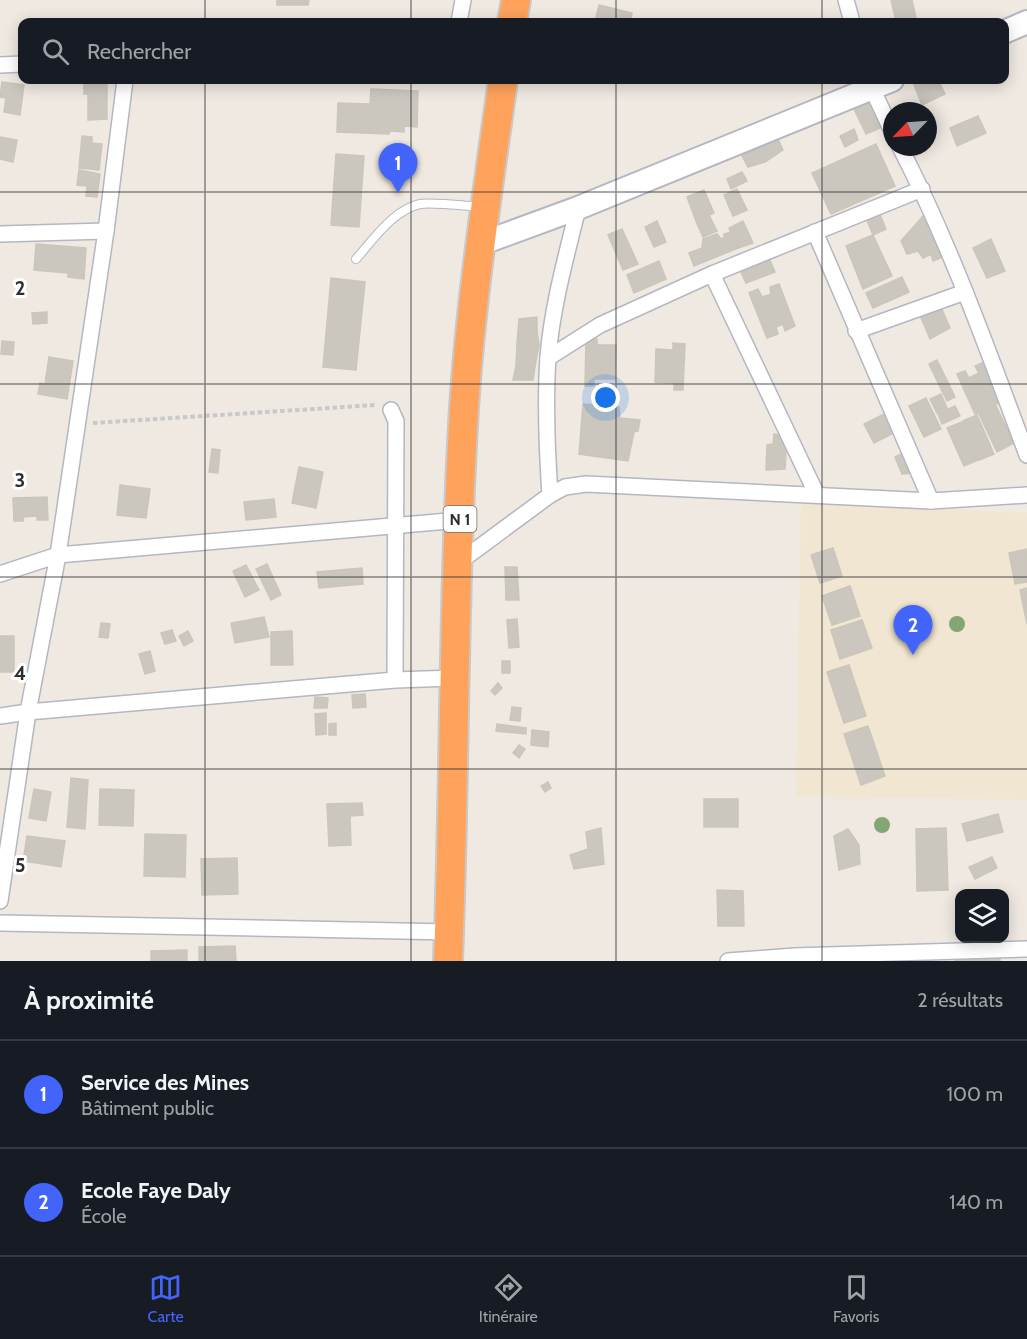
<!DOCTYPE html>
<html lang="fr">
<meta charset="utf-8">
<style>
:root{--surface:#171b24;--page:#20242c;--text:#f1f3f6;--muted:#9ea1a6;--line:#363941;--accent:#4264fb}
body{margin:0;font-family:Cabin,sans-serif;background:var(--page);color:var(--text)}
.controls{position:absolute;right:18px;bottom:18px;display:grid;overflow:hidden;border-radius:12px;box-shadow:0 3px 15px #0003}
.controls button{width:54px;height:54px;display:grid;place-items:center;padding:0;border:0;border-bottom:2px solid var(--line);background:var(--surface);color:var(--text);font:30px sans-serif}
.compass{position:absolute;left:883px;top:102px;width:54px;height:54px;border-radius:50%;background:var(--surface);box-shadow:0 3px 15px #0003;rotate:245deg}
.you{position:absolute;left:606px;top:398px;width:21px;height:21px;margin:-15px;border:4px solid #fff;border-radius:50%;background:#1a73e8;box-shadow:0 0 0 9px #1a73e833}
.badge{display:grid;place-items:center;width:39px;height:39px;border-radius:50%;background:var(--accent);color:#fff;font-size:20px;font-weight:700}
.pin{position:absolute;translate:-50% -50px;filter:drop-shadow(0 2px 3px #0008)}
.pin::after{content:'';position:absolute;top:32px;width:21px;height:18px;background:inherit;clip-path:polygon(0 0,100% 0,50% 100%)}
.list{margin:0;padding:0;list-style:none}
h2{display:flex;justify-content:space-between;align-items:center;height:78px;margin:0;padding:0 24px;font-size:26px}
h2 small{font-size:20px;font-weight:400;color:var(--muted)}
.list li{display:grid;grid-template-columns:39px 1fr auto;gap:18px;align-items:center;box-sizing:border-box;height:108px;padding:0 24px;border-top:2px solid var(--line)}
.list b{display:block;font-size:22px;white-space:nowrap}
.list p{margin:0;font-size:20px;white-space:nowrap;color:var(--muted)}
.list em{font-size:20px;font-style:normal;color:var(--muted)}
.icon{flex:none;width:33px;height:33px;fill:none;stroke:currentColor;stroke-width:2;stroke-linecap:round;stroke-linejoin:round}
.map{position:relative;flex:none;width:1027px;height:961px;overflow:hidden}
.search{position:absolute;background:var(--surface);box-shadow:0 3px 15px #0003;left:18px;right:18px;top:18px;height:66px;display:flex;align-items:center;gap:15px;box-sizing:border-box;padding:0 21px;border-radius:12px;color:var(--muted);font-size:22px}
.sheet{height:294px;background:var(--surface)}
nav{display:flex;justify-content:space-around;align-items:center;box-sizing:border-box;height:84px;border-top:2px solid var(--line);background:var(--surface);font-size:16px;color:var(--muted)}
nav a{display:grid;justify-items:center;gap:3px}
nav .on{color:var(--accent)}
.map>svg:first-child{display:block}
.education{fill:#f0e6d1}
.building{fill:#cbc7bf;stroke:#cbc5ba;stroke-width:1.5}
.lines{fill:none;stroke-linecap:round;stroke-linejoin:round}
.lane-casing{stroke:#b4b7c1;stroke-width:10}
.street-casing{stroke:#b4b7c1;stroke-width:18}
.secondary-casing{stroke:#b4b7c1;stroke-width:26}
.highway-casing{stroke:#c9c9c9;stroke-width:32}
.path{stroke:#c9c9c9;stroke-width:4;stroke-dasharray:4.5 3;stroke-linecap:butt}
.lane{stroke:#fff;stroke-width:8}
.street{stroke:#fff;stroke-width:15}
.secondary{stroke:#fff;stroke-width:22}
.highway{stroke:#ffa35c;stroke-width:28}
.tree{fill:#84a574}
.grid{fill:none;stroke:#2e2e2e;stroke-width:1.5;stroke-opacity:0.55}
.labels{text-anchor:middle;stroke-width:6;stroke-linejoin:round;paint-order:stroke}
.shield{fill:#fff;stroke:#6d6d6d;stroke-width:1.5}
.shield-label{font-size:16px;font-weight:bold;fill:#2e2e2e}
.grid-label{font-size:20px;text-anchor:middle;font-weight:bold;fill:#2e2e2e;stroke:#fff;stroke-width:6;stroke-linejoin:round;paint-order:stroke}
</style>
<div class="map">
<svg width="1027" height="961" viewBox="0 0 1027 961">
<rect width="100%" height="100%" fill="#efe9e1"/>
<path class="education" d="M801 502 1027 513V800L796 796Z"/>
<g class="building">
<path d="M277 0H309L308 5H277Z"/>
<path d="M891 0H912L916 18 896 21Z"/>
<path d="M599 5 632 13 630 22H595Z"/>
<path d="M925 80H938L945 94 922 105 914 85Z"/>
<path d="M84 81H107V119L88 120V94H84Z"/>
<path d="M2 82 24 85 20 115 4 112 6 98 0 97Z"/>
<path d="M371 89 418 91 417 127 404 126V132L390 131 389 134 337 132 338 103 370 104Z"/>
<path d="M870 101 882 127 866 134 854 109Z"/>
<path d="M978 116 986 133 957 146 950 128Z"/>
<path d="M854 129 858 140 845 147 840 136Z"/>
<path d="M82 136 92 137V143L102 144 99 170 79 168Z"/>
<path d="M0 137 17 140 13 162 0 159Z"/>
<path d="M777 137 783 150 765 162 748 167 741 154 759 148Z"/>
<path d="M876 144 895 186 831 214 812 173Z"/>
<path d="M336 154 364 156 359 227 331 225Z"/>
<path d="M79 170 100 174 97 197 86 196 87 186 77 185Z"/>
<path d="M742 172 747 181 731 189 727 179Z"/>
<path d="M737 189 747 210 733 216 724 195Z"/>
<path d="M704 190 714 213 696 221 687 197Z"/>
<path d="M879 212 886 229 873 235 866 218Z"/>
<path d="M925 214 943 257 933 261 931 254 923 258 918 251 907 254 901 241Z"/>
<path d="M709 215 717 231 703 237 696 221Z"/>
<path d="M657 221 666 242 654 247 645 227Z"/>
<path d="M743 221 753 243 738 248 729 228Z"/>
<path d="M622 229 638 264 623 270 608 235Z"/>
<path d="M731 232 738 248 694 266 689 253 702 248 703 239 717 234 721 239 724 237V234Z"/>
<path d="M873 235 892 276 863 289 846 246Z"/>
<path d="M991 239 1005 271 987 278 973 248Z"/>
<path d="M36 244 86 248 84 279 68 277V273L34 270Z"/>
<path d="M769 258 775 272 746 283 740 270Z"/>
<path d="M659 261 666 279 634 293 627 275Z"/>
<path d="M902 277 909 292 873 308 866 293Z"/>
<path d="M331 278 365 282 356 370 323 367Z"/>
<path d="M779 284 795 326 785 331 783 324 776 327 778 334 767 338 749 293 758 289 762 297 771 294 770 287Z"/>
<path d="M940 305 950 328 930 339 919 313Z"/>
<path d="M47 312V323L33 324 32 313Z"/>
<path d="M537 317V331H518L519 319Z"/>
<path d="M518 331H537L539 345 517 344Z"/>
<path d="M586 339H597V345H616L615 379H594V386H585Z"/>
<path d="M2 341 14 342 13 355 1 354Z"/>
<path d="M673 343 685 344 683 390H674V383L655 382 656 349 673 350Z"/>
<path d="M517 344 539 345 535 366H516Z"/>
<path d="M49 357 73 361 67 399 38 394 40 383 45 384Z"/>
<path d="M937 360 955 397 947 401 929 364Z"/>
<path d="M984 362 1003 401 992 406H996L1014 443 997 452 979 414 983 411 975 414 957 374 965 371 969 378 979 373 975 366Z"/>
<path d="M516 366H535L533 380H513Z"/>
<path d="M941 394 947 408 937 413 930 399Z"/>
<path d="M926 398 941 429 924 437 909 406Z"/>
<path d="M583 404 619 407 620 418 640 420 638 431 634 432 628 461 579 454Z"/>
<path d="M955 406 960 416 942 424 938 414Z"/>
<path d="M888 412 898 431 874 443 864 424Z"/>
<path d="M977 415 994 454 979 460 963 421Z"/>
<path d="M962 422 978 460 964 466 947 428Z"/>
<path d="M774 434 787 436 785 469 766 470 767 445 773 444Z"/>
<path d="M212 449 220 450 218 473 209 472Z"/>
<path d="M905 452 915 473 902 474 895 457Z"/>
<path d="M299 467 323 472 316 508 292 503Z"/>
<path d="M120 485 150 489 146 518 117 515Z"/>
<path d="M47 497 48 520H37V516L23 517V521H14L13 498Z"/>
<path d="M274 499 276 517 246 520 244 502Z"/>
<path d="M833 548 842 576 820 583 811 555Z"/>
<path d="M1027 549V582L1015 584 1009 553Z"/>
<path d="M267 564 281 595 271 600 256 569Z"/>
<path d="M246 565 259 590 245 597 233 571Z"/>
<path d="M505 567H517L519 600H506Z"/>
<path d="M362 568 363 584 319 588 317 572Z"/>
<path d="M850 586 860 616 832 625 822 596Z"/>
<path d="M1027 588V624L1020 590Z"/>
<path d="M264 617 269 637 235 643 231 623Z"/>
<path d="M517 619 519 647 509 648 507 620Z"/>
<path d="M862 620 872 648 840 659 831 630Z"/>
<path d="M101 623 110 624 108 638 99 637Z"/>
<path d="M172 630 176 641 165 644 161 633Z"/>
<path d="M188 631 193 641 184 646 179 636Z"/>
<path d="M292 631 293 665H271V632Z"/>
<rect x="0" y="636" width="14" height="36"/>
<path d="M150 651 155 671 145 674 139 654Z"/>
<rect x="502" y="661" width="8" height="12"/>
<path d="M849 665 866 716 844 723 827 672Z"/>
<path d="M498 683 502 688 495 695 491 691Z"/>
<path d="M365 694 366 707 353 708 352 695Z"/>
<path d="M315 697 328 698 327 708H314Z"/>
<path d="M512 707 521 708 520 721 510 720Z"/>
<path d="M326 713V734L316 735 315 714Z"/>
<path d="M336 723V735H329V724Z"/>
<path d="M497 724 526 728V734L496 731Z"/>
<path d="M868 726 885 776 861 785 844 734Z"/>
<path d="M532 730 549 732 548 747 531 745Z"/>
<path d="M519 745 525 749 519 758 513 753Z"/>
<path d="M71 778 88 780 85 829 67 827Z"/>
<path d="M548 782 551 788 545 792 541 786Z"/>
<path d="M34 789 51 792 46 821 29 818Z"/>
<path d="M100 789 134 790 133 826 99 825Z"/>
<rect x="704" y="799" width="34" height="28"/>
<path d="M362 803 363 815 350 816 351 845 329 846 327 804Z"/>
<path d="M998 814 1003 832 967 841 962 824Z"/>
<path d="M601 828 604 864 574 869 570 855 588 849 586 832Z"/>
<path d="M946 828 948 890 917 891 916 829Z"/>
<path d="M848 829 859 845 860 864 839 870 834 836Z"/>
<path d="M145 834 186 835 185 877 144 876Z"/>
<path d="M27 836 65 841 61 867 23 861Z"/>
<path d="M992 857 997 868 975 879 969 867Z"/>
<path d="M237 858 238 894 202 895 201 859Z"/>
<path d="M717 890 743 891 744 926H718Z"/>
<path d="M235 946 236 961H199V947Z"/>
<path d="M187 950V961H151V951Z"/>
<path d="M955 952 1000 953V961H955Z"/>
</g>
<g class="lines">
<defs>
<path id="lane" d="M356 259C373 240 393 210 420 204 432 202 466 206 481 207"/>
<g id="street">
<path d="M846 0 852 22"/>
<path d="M459 22 463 0"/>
<path d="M0 65 22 64"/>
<path d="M869 82 892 131"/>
<path d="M900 147C951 246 988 351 1027 455"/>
<path d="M815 232 931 501"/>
<path d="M0 234 106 231"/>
<path d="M712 274 817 495"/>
<path d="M856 331 965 292"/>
<path d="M548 358 600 325 712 274 922 189"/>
<path d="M391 410 396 421 395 680"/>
<path d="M550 495C547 451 545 402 548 357 552 307 566 257 578 208"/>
<path d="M458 563 550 495 565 487 586 484 931 501 1027 495"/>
<path d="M0 574 58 555 460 520"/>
<path d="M0 716 28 712 395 680 454 678"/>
<path d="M0 901 28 712 58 555 106 231 125 80"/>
<path d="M0 923 450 932"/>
<path d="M728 961 794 956 1027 949"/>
</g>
<g id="secondary">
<path d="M1004 32 1027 22"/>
<path d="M480 244 578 208 892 80"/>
</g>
<g id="highway">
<path d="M512 22 516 0"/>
<path d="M448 961C455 777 453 592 464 408 471 298 488 189 503 80"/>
</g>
</defs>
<use href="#lane" class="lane-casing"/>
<use href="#street" class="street-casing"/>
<use href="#secondary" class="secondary-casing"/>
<use href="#highway" class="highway-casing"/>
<path class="path" d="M93 423 376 405"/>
<use href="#lane" class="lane"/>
<use href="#street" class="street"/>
<use href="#secondary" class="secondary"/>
<use href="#highway" class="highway"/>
</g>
<g class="tree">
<circle cx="957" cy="624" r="8"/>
<circle cx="882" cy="825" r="8"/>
</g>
<path class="grid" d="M205 0V22M411 0V22M616 0V22M822 0V22M205 80V961M411 80V961M616 80V961M822 80V961M0 192H1027M0 384H1027M0 577H1027M0 769H1027"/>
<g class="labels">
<rect class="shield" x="443.5" y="506" width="33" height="26" rx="4.5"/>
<g class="shield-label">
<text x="460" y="525">N 1</text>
</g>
</g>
<g class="grid-label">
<text x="20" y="295">2</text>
<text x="20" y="487">3</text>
<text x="20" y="680">4</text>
<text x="20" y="872">5</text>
</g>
</svg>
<div class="controls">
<button><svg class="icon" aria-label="layers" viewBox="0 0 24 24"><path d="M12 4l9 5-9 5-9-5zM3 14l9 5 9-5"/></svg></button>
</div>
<svg class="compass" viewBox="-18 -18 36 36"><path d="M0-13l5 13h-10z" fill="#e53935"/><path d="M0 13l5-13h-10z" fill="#9ea1a6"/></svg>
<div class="you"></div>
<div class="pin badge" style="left:398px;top:193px">1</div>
<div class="pin badge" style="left:913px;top:655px">2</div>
<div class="search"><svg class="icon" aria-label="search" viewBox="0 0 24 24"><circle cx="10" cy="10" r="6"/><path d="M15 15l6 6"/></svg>Rechercher</div>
</div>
<section class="sheet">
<h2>À proximité<small>2 résultats</small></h2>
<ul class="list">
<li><span class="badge">1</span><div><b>Service des Mines</b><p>Bâtiment public</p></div><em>100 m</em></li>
<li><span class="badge">2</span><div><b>Ecole Faye Daly</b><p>École</p></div><em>140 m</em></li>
</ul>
</section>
<nav>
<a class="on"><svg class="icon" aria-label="map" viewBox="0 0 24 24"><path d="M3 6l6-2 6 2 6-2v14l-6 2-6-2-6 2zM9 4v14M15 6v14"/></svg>Carte</a>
<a><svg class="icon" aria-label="directions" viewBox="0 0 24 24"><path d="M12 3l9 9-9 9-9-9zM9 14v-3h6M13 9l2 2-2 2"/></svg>Itinéraire</a>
<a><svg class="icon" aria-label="saved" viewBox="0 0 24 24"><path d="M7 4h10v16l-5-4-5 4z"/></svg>Favoris</a>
</nav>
